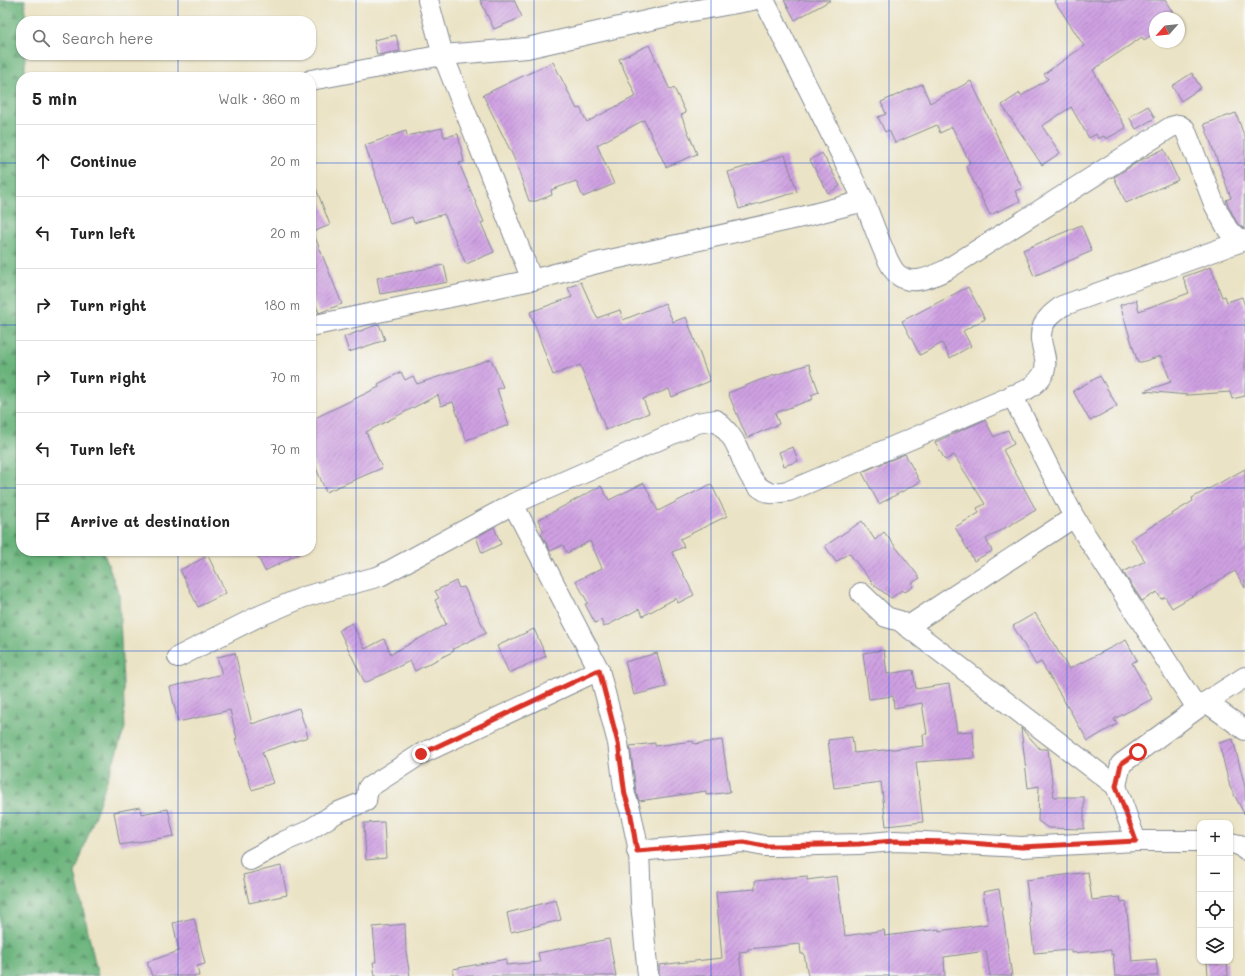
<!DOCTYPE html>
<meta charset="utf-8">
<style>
:root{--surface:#fff;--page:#f2f2f2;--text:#222;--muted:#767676;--line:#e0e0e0}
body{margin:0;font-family:Mali,sans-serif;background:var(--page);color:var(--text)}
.controls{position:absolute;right:12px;bottom:12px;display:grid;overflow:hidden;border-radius:8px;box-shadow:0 1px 3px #0004}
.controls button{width:36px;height:36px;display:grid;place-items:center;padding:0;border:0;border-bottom:1px solid var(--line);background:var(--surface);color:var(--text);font:20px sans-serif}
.compass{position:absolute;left:1149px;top:12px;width:36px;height:36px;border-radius:50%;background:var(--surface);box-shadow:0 1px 3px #0004;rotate:243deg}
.stop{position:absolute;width:12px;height:12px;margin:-9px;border:3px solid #d93025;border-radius:50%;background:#fff}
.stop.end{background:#d93025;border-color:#fff;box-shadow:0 1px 4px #0008}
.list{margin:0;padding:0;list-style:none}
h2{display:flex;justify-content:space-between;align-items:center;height:52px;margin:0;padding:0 16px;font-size:17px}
h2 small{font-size:13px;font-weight:400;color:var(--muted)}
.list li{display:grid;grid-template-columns:26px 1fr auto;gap:12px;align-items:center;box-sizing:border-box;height:72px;padding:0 16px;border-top:1px solid var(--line)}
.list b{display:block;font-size:15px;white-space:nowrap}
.list em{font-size:13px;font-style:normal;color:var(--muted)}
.icon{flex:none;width:22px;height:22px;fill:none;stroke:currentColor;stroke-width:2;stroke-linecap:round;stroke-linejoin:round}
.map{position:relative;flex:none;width:1245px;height:976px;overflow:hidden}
.search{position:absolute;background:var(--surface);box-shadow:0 1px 3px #0004;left:16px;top:16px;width:300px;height:44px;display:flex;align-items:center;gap:10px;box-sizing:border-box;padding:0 14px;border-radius:16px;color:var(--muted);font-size:15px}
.panel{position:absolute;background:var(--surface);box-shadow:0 1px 3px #0004;left:16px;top:72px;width:300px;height:484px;border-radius:16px}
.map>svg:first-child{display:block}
.forest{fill:url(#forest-firs);stroke:#42726c}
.building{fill:url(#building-hatch)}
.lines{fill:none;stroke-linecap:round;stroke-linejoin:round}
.minor-casing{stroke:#838992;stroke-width:22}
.minor{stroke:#fff;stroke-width:20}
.route{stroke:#d93025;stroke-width:5}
.grid{fill:none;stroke:#1d4ed8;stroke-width:1;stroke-opacity:0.55}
</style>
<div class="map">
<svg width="1245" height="976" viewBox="0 0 1245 976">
<defs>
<pattern id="forest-firs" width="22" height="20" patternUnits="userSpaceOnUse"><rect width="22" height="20" fill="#6ab47b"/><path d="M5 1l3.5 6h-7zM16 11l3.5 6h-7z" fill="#569368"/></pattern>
<pattern id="building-hatch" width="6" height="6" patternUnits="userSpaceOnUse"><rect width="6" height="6" fill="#cfa0e2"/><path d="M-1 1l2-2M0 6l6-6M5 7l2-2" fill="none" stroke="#a783ba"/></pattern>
</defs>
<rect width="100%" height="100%" fill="#f6f6f2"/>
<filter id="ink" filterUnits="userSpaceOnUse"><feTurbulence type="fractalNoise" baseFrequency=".025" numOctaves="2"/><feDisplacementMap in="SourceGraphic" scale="8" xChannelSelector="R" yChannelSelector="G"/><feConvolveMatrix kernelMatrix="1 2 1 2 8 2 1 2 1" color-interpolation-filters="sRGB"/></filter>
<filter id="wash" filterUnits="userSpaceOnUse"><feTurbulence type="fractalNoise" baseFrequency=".012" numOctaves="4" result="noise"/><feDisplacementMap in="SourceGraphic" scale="16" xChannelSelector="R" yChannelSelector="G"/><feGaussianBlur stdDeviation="0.9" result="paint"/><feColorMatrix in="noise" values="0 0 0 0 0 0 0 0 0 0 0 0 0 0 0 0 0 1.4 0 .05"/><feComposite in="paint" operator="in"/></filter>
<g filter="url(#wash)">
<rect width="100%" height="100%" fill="#ebe3c5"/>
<path class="forest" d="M0 0H25V21H21V55H25V77H21V551H103L119 594 125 728 75 873 98 976H0Z"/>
<g id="blocks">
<g class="building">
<path d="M480 0H514L522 17 494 29Z"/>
<path d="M784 0H831L795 20Z"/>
<path d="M1054 0H1165L1176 18H1155V33L1144 40 1142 37 1093 70 1126 128 1106 139 1104 136 1098 139 1096 134 1089 138 1071 107 1042 126 1060 153 1042 165 1002 105 1020 93 1021 96 1048 79 1044 74 1084 46Z"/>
<path d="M396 35 400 51 377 55 374 40Z"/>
<path d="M649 45 670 90 674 88 686 113 681 115 697 154 666 167 644 120 597 145 614 184 583 197 576 181 551 190 552 195 536 201H529L514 158 483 95 553 62 577 109 580 108 587 122 636 96 619 59Z"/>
<path d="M1192 73 1201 88 1181 101 1172 86Z"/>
<path d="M971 81 1022 188 1015 191 1020 201 990 215 966 166 970 163 952 127 940 133 937 125 895 143 889 130 885 132 878 117 886 114 881 102 922 84 930 103Z"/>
<path d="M1148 106 1155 118 1136 129 1129 117Z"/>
<path d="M1236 113 1245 138 1244 229 1237 223 1230 209 1226 200 1231 198 1204 124Z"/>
<path d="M442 128 444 137 458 134 464 162 459 163 484 222 481 223 494 252 466 264 444 214 414 223 412 217 390 224 382 197H383L365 145 406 131 407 136Z"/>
<path d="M1164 149 1178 180 1126 203 1114 177 1141 160Z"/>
<path d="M822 153 840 186 828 193 810 160Z"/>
<path d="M785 155 797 192 739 209 728 172Z"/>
<path d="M312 178 330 225 313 232 342 304 319 313 311 294Z"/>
<path d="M1081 225 1092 251 1034 276 1023 250Z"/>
<path d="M444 265 448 282 380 294 377 278Z"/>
<path d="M1211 267 1222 297 1225 296 1227 302 1242 297 1245 307V396L1232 399 1230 392 1188 395 1144 391 1171 382 1161 356 1138 363 1120 305 1136 300 1139 311 1189 293 1183 277Z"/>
<path d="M581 282 597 318 620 310 623 320 665 303 673 322 686 317 710 381 672 397 669 389 643 399 649 413 606 430 580 365 553 375 530 312 572 297 568 288Z"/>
<path d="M968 287 985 319 963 331 971 346 950 358 942 343 920 355 902 321Z"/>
<path d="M379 324 385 340 349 352 344 337Z"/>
<path d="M491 359 503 387 497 389 509 425 466 440 453 402 441 406 438 395 366 432 382 468 326 492 311 456V420L379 387 378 384 401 372 405 380 413 376 417 384Z"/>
<path d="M809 364 819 392 811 395 813 399 775 413 779 424 747 438 728 393 760 380Z"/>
<path d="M1100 376 1117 406 1090 421 1073 391Z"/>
<path d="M985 420 994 437 1008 430 1014 444 1003 450 1036 510 986 539 992 551 974 561 955 527 979 513 977 508 985 504 954 455 945 460 935 442Z"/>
<path d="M793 447 798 461 784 466 779 452Z"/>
<path d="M905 454 920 482 879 504 862 472Z"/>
<path d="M1245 469V588L1235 571 1172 608 1165 597 1161 599 1157 592 1142 601 1123 572 1145 561 1131 539 1193 501 1192 498Z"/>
<path d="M644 483 658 511 711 484 727 516 680 539 684 547 672 552 694 595 678 603 676 598 643 616 639 609 604 627 601 620 595 623 585 604 588 603 576 581 602 568 590 541 567 553 563 545 550 551 541 533 544 531 538 520 601 486 609 500Z"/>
<path d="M862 521 875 540 884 532 920 578 912 583 913 587 905 592 902 590 891 598 874 585 849 553 836 562 825 546Z"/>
<path d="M494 527 501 544 482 553 476 537Z"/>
<path d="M255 551H304L265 571Z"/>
<path d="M208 556 226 593 198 607 180 570Z"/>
<path d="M456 581 459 588 464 587 486 633 453 649 454 651 415 671 410 661 365 683 339 630 352 623 365 649 384 639 391 654 446 624 435 600 439 598 435 591Z"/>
<path d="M1035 613 1069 669 1126 640 1137 660 1132 663 1152 699 1114 719 1117 724 1088 741 1041 662 1036 665 1013 626Z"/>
<path d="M534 629 546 656 509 673 497 646Z"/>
<path d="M884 650 887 674 913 670 916 689 949 684 957 732 973 731 975 758 916 762 923 822 886 826 881 782 834 788 828 740 852 737 854 753 924 746 923 734H927L922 703 894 708 893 696 869 699 863 653Z"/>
<path d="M235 653 252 724 299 708 308 737 262 752 273 783 252 790 235 739H237L230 710 178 722 170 687 222 674 217 657Z"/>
<path d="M657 653 666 687 634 695 625 662Z"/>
<path d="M1021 728 1040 749H1048L1054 797H1084V829L1048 828 1038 821 1039 786 1028 788Z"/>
<path d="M1233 739 1245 787V815L1230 787 1219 743Z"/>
<path d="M722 740 730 792 706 795V791L639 801 636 792 630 746 655 743V746L693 741 694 744Z"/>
<path d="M140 807 141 814 168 809 174 836 120 845 114 812Z"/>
<path d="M384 822 386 858 366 860 364 823Z"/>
<path d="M281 866 287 895 249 903 243 875Z"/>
<path d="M1088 872 1092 900 1120 897 1121 902 1126 901 1132 961 1156 959 1158 976H1115L1113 954 1111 955V950L1071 953V950L1034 953 1026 880Z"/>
<path d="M807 876V880L837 876 845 936 884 930 885 936 939 929V931L988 924 983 892 999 889 1012 976H990L986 951 944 957 945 976H808L804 954H801L800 944 748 949V951L739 952 742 976H659V965L722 958 716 892 755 889V881Z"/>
<path d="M556 900 561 920 511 932 507 913Z"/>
<path d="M194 918 205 964 197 966 199 976H152L147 962 179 951 173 923Z"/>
<path d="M405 924 406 952 410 976H375L373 962H376L373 927Z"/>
<path d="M609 939 616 976H453V969L506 959V965L540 962 538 953Z"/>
<path d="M1207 961H1227L1228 976H1208Z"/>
</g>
</g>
</g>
<g filter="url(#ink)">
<use href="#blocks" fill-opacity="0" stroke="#838992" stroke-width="1"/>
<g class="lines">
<defs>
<g id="minor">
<path d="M428 0 443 55 532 280"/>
<path d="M764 0C797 66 831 133 863 199 871 216 886 264 897 274 911 287 931 277 946 270L1171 127 1179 125 1185 129 1215 206 1228 230 1241 241"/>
<path d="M311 80 443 55 527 48 681 13 753 0"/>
<path d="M311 326 532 280 601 262 802 217 864 201"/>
<path d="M1012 395 1074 517 1197 708"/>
<path d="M513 504 599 670 618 743 625 795 630 809 639 851 641 902 648 976"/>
<path d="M861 593 886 617 900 621 1116 786 1136 841"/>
<path d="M907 627 1074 517"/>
<path d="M178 657 257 617 304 597 380 576 513 504 697 423 716 420C724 428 733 436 737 447 745 464 749 486 770 493 775 494 784 491 789 491L1026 390C1064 367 1033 349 1043 326 1047 317 1054 312 1062 306L1245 240"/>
<path d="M1206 702 1245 730"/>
<path d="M1116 786 1121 764 1206 702 1245 677"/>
<path d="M1230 843 1240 845 1245 850"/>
<path d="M637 851 744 842 764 846H778L859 844 893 841 924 842 1022 847 1136 841H1200"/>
<path d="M250 860 285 841 306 832 336 813 366 801 368 788 421 754 599 670"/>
</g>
</defs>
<use href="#minor" class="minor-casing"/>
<use href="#minor" class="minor"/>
</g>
</g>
<g class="lines" filter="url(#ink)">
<path class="route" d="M421 754 599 670 618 743 625 795 630 810 637 851 744 842 764 846H778L859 844 893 841 958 842 1022 847 1136 841 1116 786 1121 764 1138 752"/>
</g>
<path class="grid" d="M178 0V21M356 0V976M534 0V976M711 0V976M889 0V976M1067 0V976M178 55V77M0 163H21M311 163H1245M0 325H21M311 325H1245M0 488H21M311 488H1245M178 551V976M0 651H1245M0 813H1245"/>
</svg>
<div class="controls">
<button>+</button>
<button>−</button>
<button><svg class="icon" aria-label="locate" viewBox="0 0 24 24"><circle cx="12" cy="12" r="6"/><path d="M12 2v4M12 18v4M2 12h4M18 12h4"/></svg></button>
<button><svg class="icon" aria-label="layers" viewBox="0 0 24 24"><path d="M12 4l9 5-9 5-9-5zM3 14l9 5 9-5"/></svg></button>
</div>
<svg class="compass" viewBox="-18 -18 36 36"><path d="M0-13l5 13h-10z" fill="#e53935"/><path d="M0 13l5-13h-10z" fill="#767676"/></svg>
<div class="stop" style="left:1138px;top:752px"></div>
<div class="stop end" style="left:421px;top:754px"></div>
<div class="search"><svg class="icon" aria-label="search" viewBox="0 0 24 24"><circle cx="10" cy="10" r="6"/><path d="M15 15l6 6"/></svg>Search here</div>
<section class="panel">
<h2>5 min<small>Walk · 360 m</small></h2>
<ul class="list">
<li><svg class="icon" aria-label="ahead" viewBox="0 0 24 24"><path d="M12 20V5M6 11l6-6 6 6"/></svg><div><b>Continue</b></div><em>20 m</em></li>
<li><svg class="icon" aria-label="left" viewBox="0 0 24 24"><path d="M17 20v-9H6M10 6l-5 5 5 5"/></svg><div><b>Turn left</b></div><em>20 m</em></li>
<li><svg class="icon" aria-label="right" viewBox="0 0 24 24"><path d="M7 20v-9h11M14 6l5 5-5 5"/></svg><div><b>Turn right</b></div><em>180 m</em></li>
<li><svg class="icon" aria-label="right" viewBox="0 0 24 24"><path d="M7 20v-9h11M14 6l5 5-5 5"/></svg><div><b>Turn right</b></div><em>70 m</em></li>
<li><svg class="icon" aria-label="left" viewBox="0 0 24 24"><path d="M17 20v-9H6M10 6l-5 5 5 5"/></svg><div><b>Turn left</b></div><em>70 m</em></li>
<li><svg class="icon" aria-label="arrive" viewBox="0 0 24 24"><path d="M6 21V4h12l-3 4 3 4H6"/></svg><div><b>Arrive at destination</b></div></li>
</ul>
</section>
</div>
